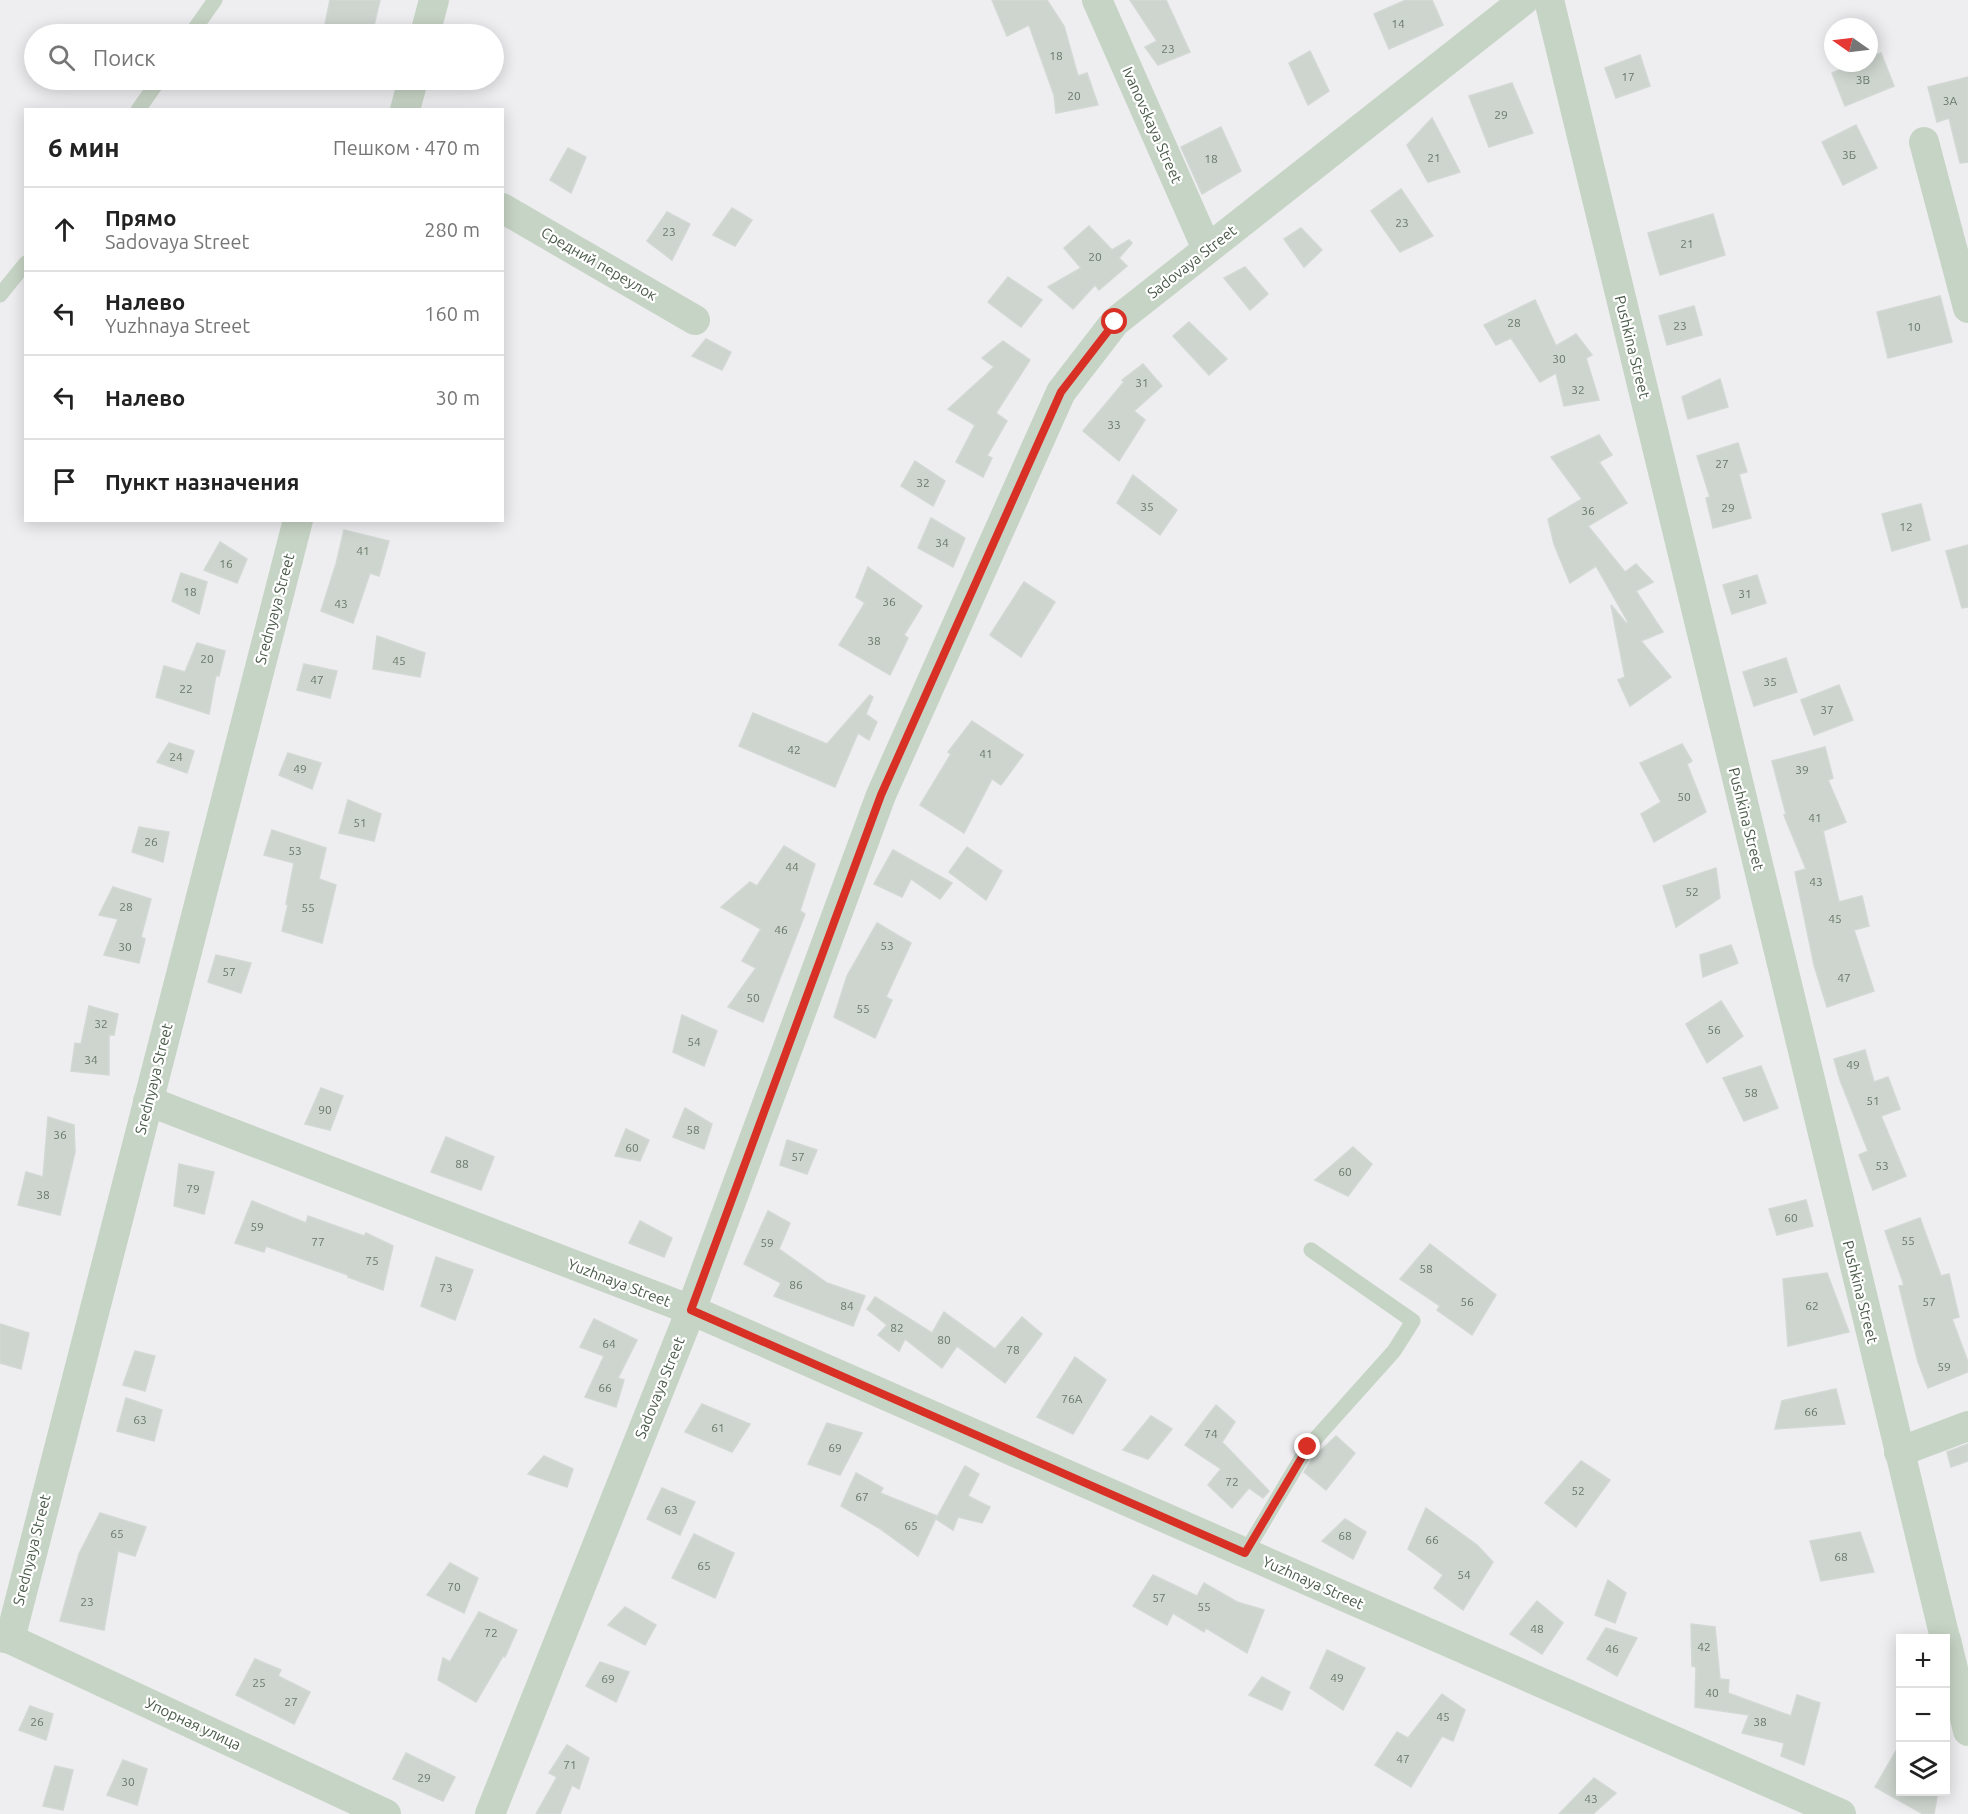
<!DOCTYPE html>
<html lang="ru">
<meta charset="utf-8">
<style>
:root{--surface:#fff;--page:#f6f6f6;--text:#222;--muted:#767676;--line:#e0e0e0}
body{margin:0;font-family:Ubuntu,sans-serif;background:var(--page);color:var(--text)}
.controls{position:absolute;right:18px;bottom:18px;display:grid;overflow:hidden;border-radius:0px;box-shadow:0 3px 15px #0003}
.controls button{width:54px;height:54px;display:grid;place-items:center;padding:0;border:0;border-bottom:2px solid var(--line);background:var(--surface);color:var(--text);font:30px sans-serif}
.compass{position:absolute;left:1824px;top:18px;width:54px;height:54px;border-radius:50%;background:var(--surface);box-shadow:0 3px 15px #0003;rotate:284deg}
.stop{position:absolute;width:18px;height:18px;margin:-14px;border:4px solid #d93025;border-radius:50%;background:#fff}
.stop.end{background:#d93025;border-color:#fff;box-shadow:0 2px 6px #0008}
.list{margin:0;padding:0;list-style:none}
h2{display:flex;justify-content:space-between;align-items:center;height:78px;margin:0;padding:0 24px;font-size:26px}
h2 small{font-size:20px;font-weight:400;color:var(--muted)}
.list li{display:grid;grid-template-columns:39px 1fr auto;gap:18px;align-items:center;box-sizing:border-box;height:84px;padding:0 24px;border-top:2px solid var(--line)}
.list b{display:block;font-size:22px;white-space:nowrap}
.list p{margin:0;font-size:20px;white-space:nowrap;color:var(--muted)}
.list em{font-size:20px;font-style:normal;color:var(--muted)}
.icon{flex:none;width:33px;height:33px;fill:none;stroke:currentColor;stroke-width:2;stroke-linecap:round;stroke-linejoin:round}
.map{position:relative;flex:none;width:1968px;height:1814px;overflow:hidden}
.search{position:absolute;background:var(--surface);box-shadow:0 3px 15px #0003;left:24px;top:24px;width:480px;height:66px;display:flex;align-items:center;gap:15px;box-sizing:border-box;padding:0 21px;border-radius:33px;color:var(--muted);font-size:22px}
.panel{position:absolute;background:var(--surface);box-shadow:0 3px 15px #0003;left:24px;top:108px;width:480px;height:414px;border-radius:0px}
.map>svg:first-child{display:block}
.building{fill:#cdd5ce;stroke:#d2d8d3;stroke-width:1.5}
.lines{fill:none;stroke-linecap:round;stroke-linejoin:round}
.lane{stroke:#c6d4c5;stroke-width:15}
.street{stroke:#c6d4c5;stroke-width:30}
.route{stroke:#d93025;stroke-width:8}
.labels{text-anchor:middle;stroke-width:4.5;stroke-linejoin:round;paint-order:stroke}
.number-label{font-size:12px;fill:#697869}
.street-label{font-size:15px;fill:#485947;stroke:#fff}
</style>
<div class="map">
<svg width="1968" height="1814" viewBox="0 0 1968 1814">
<rect width="100%" height="100%" fill="#eeedf0"/>
<g class="building">
<path d="M330 0H380L372 34H323Z"/>
<path d="M992 0H1047L1064 26 1078 76 1087 73 1098 105 1056 113 1054 95 1029 25 1007 36Z"/>
<path d="M1130 0H1166L1190 52 1158 65 1145 47 1157 41Z"/>
<path d="M1406 0H1432L1443 25 1389 49 1374 14Z"/>
<path d="M1310 51 1329 91 1308 105 1289 63Z"/>
<path d="M1881 53 1894 86 1845 106 1832 73 1857 63H1869V58Z"/>
<path d="M1640 55 1650 86 1616 98 1605 68Z"/>
<path d="M1968 77V162L1960 163 1949 118 1937 122 1928 87Z"/>
<path d="M1512 83 1533 133 1489 147 1469 96Z"/>
<path d="M1432 118 1460 172 1428 182 1407 145Z"/>
<path d="M1856 125 1877 168 1843 185 1822 142Z"/>
<path d="M1221 127 1241 171 1202 194 1181 147Z"/>
<path d="M568 148 586 157 571 193 550 180Z"/>
<path d="M1401 189 1433 236 1400 252 1371 211Z"/>
<path d="M732 208 752 220 735 246 713 235Z"/>
<path d="M667 212 690 224 672 260 647 241Z"/>
<path d="M1713 214 1725 255 1660 275 1648 233Z"/>
<path d="M1089 226 1112 250 1129 240 1132 243 1119 258 1127 266 1099 290 1095 285 1073 309 1048 287 1081 268 1064 248Z"/>
<path d="M1301 228 1322 250 1304 267 1284 239Z"/>
<path d="M1245 267 1268 294 1250 310 1224 278Z"/>
<path d="M1008 277 1042 300 1021 327 988 302Z"/>
<path d="M1940 296 1952 342 1888 358 1877 312Z"/>
<path d="M1535 300 1556 346 1576 334 1592 355 1586 358 1599 400 1564 406 1556 373 1540 382 1511 338 1496 345 1484 325Z"/>
<path d="M1694 306 1702 335 1667 345 1659 316Z"/>
<path d="M1189 322 1227 359 1209 375 1173 336Z"/>
<path d="M706 339 731 352 722 370 692 356Z"/>
<path d="M1003 341 1030 360 996 413 1007 421 987 456 992 458 983 477 956 462 975 425 948 409 994 367 982 358Z"/>
<path d="M1143 364 1162 386 1134 411 1145 420 1119 461 1083 431 1124 382 1122 380Z"/>
<path d="M1720 379 1728 407 1688 419 1682 397Z"/>
<path d="M1599 435 1612 455 1599 462 1627 503 1588 526 1625 572 1636 564 1653 582 1636 591 1663 632 1641 641 1671 677 1630 706 1618 680 1625 677 1611 605 1626 623 1628 622 1596 566 1570 583 1554 544 1548 519 1582 499 1551 457Z"/>
<path d="M1738 443 1747 472 1739 474 1751 518 1713 528 1706 498 1710 497 1697 456Z"/>
<path d="M915 461 945 481 933 506 901 486Z"/>
<path d="M1133 475 1177 510 1160 535 1117 503Z"/>
<path d="M1921 504 1930 540 1892 551 1882 514Z"/>
<path d="M931 518 965 538 953 567 918 548Z"/>
<path d="M344 530 389 541 379 576 370 573 353 623 321 611 336 564Z"/>
<path d="M220 542 247 559 237 583 204 570Z"/>
<path d="M1968 545V607L1962 608 1946 551Z"/>
<path d="M868 567 922 606 904 635 908 638 890 675 839 645 865 603 856 597Z"/>
<path d="M181 573 207 582 199 614 172 601Z"/>
<path d="M1757 575 1766 603 1732 614 1723 585Z"/>
<path d="M1024 582 1055 602 1021 657 990 635Z"/>
<path d="M377 636 425 653 420 677 373 669Z"/>
<path d="M197 643 225 651 219 676 216 675 209 714 156 697 164 666 185 672Z"/>
<path d="M1786 658 1797 692 1754 706 1743 672Z"/>
<path d="M304 664 337 671 330 698 297 690Z"/>
<path d="M1839 685 1853 720 1814 735 1801 700Z"/>
<path d="M870 695 873 697 866 714 877 722 869 740 858 733 835 787 739 746 753 713 827 744Z"/>
<path d="M972 721 1023 755 1001 785 992 779 964 833 920 805 951 754 948 752Z"/>
<path d="M169 743 194 751 187 773 157 762Z"/>
<path d="M1682 744 1692 761 1687 764 1706 812 1654 842 1641 814 1661 802 1640 763Z"/>
<path d="M1825 747 1833 778 1828 780 1846 822 1823 831 1839 902 1862 896 1869 926 1854 930 1874 991 1827 1007 1814 965 1795 872 1806 869 1784 815 1786 814 1772 761Z"/>
<path d="M288 753 321 763 312 789 279 775Z"/>
<path d="M348 800 381 814 374 841 339 833Z"/>
<path d="M139 827 169 832 163 862 132 852Z"/>
<path d="M272 830 326 848 319 879 336 885 322 943 282 931 288 905 286 904 294 863 264 855Z"/>
<path d="M784 846 815 864 800 911 805 914 763 1022 728 1007 756 968 742 961 761 929 721 907 750 882 757 886Z"/>
<path d="M967 847 1002 871 986 900 949 872Z"/>
<path d="M893 850 952 883 940 899 911 879 902 897 874 884Z"/>
<path d="M1716 868 1720 898 1676 927 1663 886Z"/>
<path d="M113 887 151 899 141 937 145 939 139 963 104 955 118 919 99 915Z"/>
<path d="M877 923 911 943 886 997 892 1000 875 1038 834 1017 847 976Z"/>
<path d="M1731 945 1738 963 1703 977 1700 955Z"/>
<path d="M216 955 251 963 241 993 208 982Z"/>
<path d="M1721 1001 1743 1036 1707 1063 1686 1024Z"/>
<path d="M89 1006 118 1014 114 1035H109V1075L71 1071 75 1043 81 1044Z"/>
<path d="M682 1015 717 1031 704 1066 673 1052Z"/>
<path d="M1865 1050 1874 1082 1888 1077 1900 1109 1881 1116 1906 1176 1873 1190 1859 1155 1868 1151 1840 1080 1834 1059Z"/>
<path d="M1761 1066 1778 1108 1744 1121 1723 1078Z"/>
<path d="M321 1088 343 1096 330 1130 305 1124Z"/>
<path d="M685 1108 712 1124 704 1149 673 1137Z"/>
<path d="M48 1117 74 1125 75 1152 60 1215 18 1205 26 1172 43 1177Z"/>
<path d="M626 1129 649 1140 640 1161 615 1156Z"/>
<path d="M446 1137 494 1157 481 1190 431 1172Z"/>
<path d="M787 1140 817 1150 807 1174 780 1165Z"/>
<path d="M1353 1147 1372 1164 1348 1196 1315 1180Z"/>
<path d="M179 1164 214 1172 204 1214 174 1206Z"/>
<path d="M1806 1200 1813 1226 1777 1235 1769 1209Z"/>
<path d="M252 1201 306 1223 308 1216 364 1236 366 1233 393 1246 383 1290 348 1277V1275L266 1246 264 1252 235 1243Z"/>
<path d="M768 1211 790 1223 779 1249 827 1283 865 1296 853 1326 774 1296 781 1283 744 1264Z"/>
<path d="M1920 1218 1941 1276 1949 1274 1959 1317 1952 1319 1968 1362V1372L1928 1388 1918 1362 1899 1286 1904 1285 1885 1231Z"/>
<path d="M640 1221 672 1238 664 1257 629 1243Z"/>
<path d="M1430 1244 1496 1295 1472 1335 1437 1310 1440 1306 1400 1279Z"/>
<path d="M436 1257 473 1270 455 1320 421 1306Z"/>
<path d="M1827 1273 1849 1332 1788 1346 1783 1279Z"/>
<path d="M875 1297 932 1333 944 1312 995 1349 1022 1317 1042 1334 1005 1383 957 1346 942 1368 905 1339 899 1351 878 1335 887 1325 867 1309Z"/>
<path d="M594 1319 637 1340 618 1378 624 1380 616 1407 585 1397 604 1356 580 1347Z"/>
<path d="M0 1324 29 1333 21 1369 0 1363Z"/>
<path d="M135 1351 155 1356 145 1391 123 1385Z"/>
<path d="M1075 1357 1106 1380 1073 1434 1037 1417Z"/>
<path d="M1836 1389 1845 1424 1775 1429 1782 1401Z"/>
<path d="M126 1398 162 1410 154 1441 117 1431Z"/>
<path d="M702 1404 750 1424 732 1452 685 1432Z"/>
<path d="M1216 1405 1235 1422 1222 1442 1269 1491 1263 1498 1249 1488 1232 1508 1208 1485 1221 1469 1185 1445Z"/>
<path d="M1151 1416 1172 1429 1148 1459 1123 1450Z"/>
<path d="M827 1423 862 1433 840 1475 808 1464Z"/>
<path d="M1336 1436 1355 1453 1326 1490 1304 1472 1312 1459Z"/>
<path d="M1968 1444V1461L1951 1467 1947 1452Z"/>
<path d="M544 1456 573 1469 567 1487 528 1474Z"/>
<path d="M1581 1461 1610 1480 1576 1527 1545 1503Z"/>
<path d="M965 1466 979 1474 968 1496 990 1507 982 1523 958 1517 953 1530 936 1519Z"/>
<path d="M856 1473 883 1488 880 1493 937 1516 918 1556 879 1528 841 1506Z"/>
<path d="M662 1488 695 1502 680 1535 647 1519Z"/>
<path d="M1426 1508 1477 1545 1493 1562 1463 1610 1434 1588 1443 1575 1408 1549Z"/>
<path d="M100 1513 146 1527 135 1556 118 1551 104 1630 60 1621 79 1554Z"/>
<path d="M1345 1519 1366 1532 1353 1559 1322 1541Z"/>
<path d="M1860 1532 1874 1572 1821 1581 1810 1541Z"/>
<path d="M694 1534 734 1553 715 1598 672 1578Z"/>
<path d="M450 1563 478 1578 464 1613 427 1595Z"/>
<path d="M1153 1575 1197 1596 1204 1583 1237 1602 1264 1610 1247 1653 1206 1628 1204 1632 1173 1613 1167 1625 1133 1606Z"/>
<path d="M1608 1580 1626 1593 1615 1623 1595 1615Z"/>
<path d="M1537 1601 1563 1623 1542 1654 1510 1634Z"/>
<path d="M625 1607 656 1625 645 1645 608 1625Z"/>
<path d="M479 1612 517 1630 505 1657 503 1656 476 1702 438 1680 443 1658 450 1662Z"/>
<path d="M1691 1624 1715 1627 1720 1679 1729 1680 1728 1693 1791 1716 1797 1695 1820 1703 1804 1765 1781 1756 1784 1743 1742 1733 1749 1715 1695 1707 1696 1667 1692 1666Z"/>
<path d="M1606 1628 1637 1638 1617 1676 1587 1659Z"/>
<path d="M1327 1650 1365 1668 1343 1710 1310 1688Z"/>
<path d="M255 1659 281 1670 278 1676 310 1692 294 1724 236 1695Z"/>
<path d="M600 1662 629 1672 616 1702 586 1686Z"/>
<path d="M1262 1677 1290 1692 1282 1710 1249 1695Z"/>
<path d="M1442 1694 1465 1710 1453 1741 1442 1736 1411 1787 1375 1765 1397 1732 1408 1738Z"/>
<path d="M30 1706 53 1714 46 1740 19 1730Z"/>
<path d="M1900 1744V1791H1938L1934 1814H1923L1875 1787Z"/>
<path d="M567 1745 589 1758 579 1789 572 1785 560 1814H536L557 1777 549 1773Z"/>
<path d="M406 1753 455 1777 443 1801 393 1779Z"/>
<path d="M123 1760 147 1769 137 1805 107 1795Z"/>
<path d="M55 1766 73 1770 63 1810 43 1806Z"/>
<path d="M1594 1778 1616 1793 1593 1814H1559Z"/>
</g>
<g class="lines">
<g class="lane">
<path d="M191 34 215 0"/>
<path d="M138 110 159 80"/>
<path d="M0 295 26 263"/>
<path d="M1245 1553 1308 1447 1394 1351 1413 1321 1311 1250"/>
</g>
<g class="street">
<path d="M1097 0 1207 249"/>
<path d="M1549 0 1945 1638"/>
<path d="M425 34 434 0"/>
<path d="M405 110 413 80"/>
<path d="M1924 142 1968 308"/>
<path d="M502 208 695 320"/>
<path d="M148 1101 691 1310 1841 1814"/>
<path d="M1899 1452 1968 1426"/>
<path d="M0 1637 10 1639 386 1814"/>
<path d="M10 1639 298 520"/>
<path d="M1946 1640 1968 1731"/>
<path d="M490 1814 691 1310 881 795 1061 392 1115 322 1524 0"/>
</g>
</g>
<g class="lines">
<path class="route" d="M1115 322 1061 392 881 795 691 1310 1245 1553 1308 1447"/>
</g>
<g class="labels">
<g class="number-label">
<text x="1398" y="28">14</text>
<text x="1168" y="53">23</text>
<text x="1056" y="60">18</text>
<text x="1628" y="81">17</text>
<text x="1863" y="84">3В</text>
<text x="1074" y="100">20</text>
<text x="1950" y="105">3А</text>
<text x="1501" y="119">29</text>
<text x="1849" y="159">3Б</text>
<text x="1434" y="162">21</text>
<text x="1211" y="163">18</text>
<text x="1402" y="227">23</text>
<text x="669" y="236">23</text>
<text x="1687" y="248">21</text>
<text x="1095" y="261">20</text>
<text x="1514" y="327">28</text>
<text x="1680" y="330">23</text>
<text x="1914" y="331">10</text>
<text x="1559" y="363">30</text>
<text x="1142" y="387">31</text>
<text x="1578" y="394">32</text>
<text x="1114" y="429">33</text>
<text x="1722" y="468">27</text>
<text x="923" y="487">32</text>
<text x="1147" y="511">35</text>
<text x="1728" y="512">29</text>
<text x="1588" y="515">36</text>
<text x="1906" y="531">12</text>
<text x="942" y="547">34</text>
<text x="363" y="555">41</text>
<text x="226" y="568">16</text>
<text x="190" y="596">18</text>
<text x="1745" y="598">31</text>
<text x="889" y="606">36</text>
<text x="341" y="608">43</text>
<text x="874" y="645">38</text>
<text x="207" y="663">20</text>
<text x="399" y="665">45</text>
<text x="317" y="684">47</text>
<text x="1770" y="686">35</text>
<text x="186" y="693">22</text>
<text x="1827" y="714">37</text>
<text x="794" y="754">42</text>
<text x="986" y="758">41</text>
<text x="176" y="761">24</text>
<text x="300" y="773">49</text>
<text x="1802" y="774">39</text>
<text x="1684" y="801">50</text>
<text x="1815" y="822">41</text>
<text x="360" y="827">51</text>
<text x="151" y="846">26</text>
<text x="295" y="855">53</text>
<text x="792" y="871">44</text>
<text x="1816" y="886">43</text>
<text x="1692" y="896">52</text>
<text x="126" y="911">28</text>
<text x="308" y="912">55</text>
<text x="1835" y="923">45</text>
<text x="781" y="934">46</text>
<text x="887" y="950">53</text>
<text x="125" y="951">30</text>
<text x="229" y="976">57</text>
<text x="1844" y="982">47</text>
<text x="753" y="1002">50</text>
<text x="863" y="1013">55</text>
<text x="101" y="1028">32</text>
<text x="1714" y="1034">56</text>
<text x="694" y="1046">54</text>
<text x="91" y="1064">34</text>
<text x="1853" y="1069">49</text>
<text x="1751" y="1097">58</text>
<text x="1873" y="1105">51</text>
<text x="325" y="1114">90</text>
<text x="693" y="1134">58</text>
<text x="60" y="1139">36</text>
<text x="632" y="1152">60</text>
<text x="798" y="1161">57</text>
<text x="462" y="1168">88</text>
<text x="1882" y="1170">53</text>
<text x="1345" y="1176">60</text>
<text x="193" y="1193">79</text>
<text x="43" y="1199">38</text>
<text x="1791" y="1222">60</text>
<text x="257" y="1231">59</text>
<text x="1908" y="1245">55</text>
<text x="318" y="1246">77</text>
<text x="767" y="1247">59</text>
<text x="372" y="1265">75</text>
<text x="1426" y="1273">58</text>
<text x="796" y="1289">86</text>
<text x="446" y="1292">73</text>
<text x="1467" y="1306">56</text>
<text x="1929" y="1306">57</text>
<text x="847" y="1310">84</text>
<text x="1812" y="1310">62</text>
<text x="897" y="1332">82</text>
<text x="944" y="1344">80</text>
<text x="609" y="1348">64</text>
<text x="1013" y="1354">78</text>
<text x="1944" y="1371">59</text>
<text x="605" y="1392">66</text>
<text x="1072" y="1403">76А</text>
<text x="1811" y="1416">66</text>
<text x="140" y="1424">63</text>
<text x="718" y="1432">61</text>
<text x="1211" y="1438">74</text>
<text x="835" y="1452">69</text>
<text x="1232" y="1486">72</text>
<text x="1578" y="1495">52</text>
<text x="862" y="1501">67</text>
<text x="671" y="1514">63</text>
<text x="911" y="1530">65</text>
<text x="117" y="1538">65</text>
<text x="1345" y="1540">68</text>
<text x="1432" y="1544">66</text>
<text x="1841" y="1561">68</text>
<text x="704" y="1570">65</text>
<text x="1464" y="1579">54</text>
<text x="454" y="1591">70</text>
<text x="1159" y="1602">57</text>
<text x="87" y="1606">23</text>
<text x="1204" y="1611">55</text>
<text x="1537" y="1633">48</text>
<text x="491" y="1637">72</text>
<text x="1704" y="1651">42</text>
<text x="1612" y="1653">46</text>
<text x="1337" y="1682">49</text>
<text x="608" y="1683">69</text>
<text x="259" y="1687">25</text>
<text x="1712" y="1697">40</text>
<text x="291" y="1706">27</text>
<text x="1443" y="1721">45</text>
<text x="37" y="1726">26</text>
<text x="1760" y="1726">38</text>
<text x="1403" y="1763">47</text>
<text x="570" y="1769">71</text>
<text x="424" y="1782">29</text>
<text x="128" y="1786">30</text>
<text x="1591" y="1803">43</text>
</g>
<g class="street-label">
<text transform="translate(1152 125) rotate(66)" y="5">Ivanovskaya Street</text>
<text transform="translate(1192 262) rotate(-38)" y="5">Sadovaya Street</text>
<text transform="translate(599 264) rotate(30)" y="5">Средний переулок</text>
<text transform="translate(1632 347) rotate(76)" y="5">Pushkina Street</text>
<text transform="translate(275 609) rotate(-75)" y="5">Srednyaya Street</text>
<text transform="translate(1746 819) rotate(76)" y="5">Pushkina Street</text>
<text transform="translate(154 1079) rotate(-76)" y="5">Srednyaya Street</text>
<text transform="translate(619 1283) rotate(21)" y="5">Yuzhnaya Street</text>
<text transform="translate(1860 1292) rotate(76)" y="5">Pushkina Street</text>
<text transform="translate(660 1388) rotate(-68)" y="5">Sadovaya Street</text>
<text transform="translate(32 1550) rotate(-76)" y="5">Srednyaya Street</text>
<text transform="translate(1313 1583) rotate(24)" y="5">Yuzhnaya Street</text>
<text transform="translate(193 1724) rotate(25)" y="5">Упорная улица</text>
</g>
</g>
</svg>
<div class="controls">
<button>+</button>
<button>−</button>
<button><svg class="icon" aria-label="layers" viewBox="0 0 24 24"><path d="M12 4l9 5-9 5-9-5zM3 14l9 5 9-5"/></svg></button>
</div>
<svg class="compass" viewBox="-18 -18 36 36"><path d="M0-13l5 13h-10z" fill="#e53935"/><path d="M0 13l5-13h-10z" fill="#767676"/></svg>
<div class="stop" style="left:1115px;top:322px"></div>
<div class="stop end" style="left:1308px;top:1447px"></div>
<div class="search"><svg class="icon" aria-label="search" viewBox="0 0 24 24"><circle cx="10" cy="10" r="6"/><path d="M15 15l6 6"/></svg>Поиск</div>
<section class="panel">
<h2>6 мин<small>Пешком · 470 m</small></h2>
<ul class="list">
<li><svg class="icon" aria-label="ahead" viewBox="0 0 24 24"><path d="M12 20V5M6 11l6-6 6 6"/></svg><div><b>Прямо</b><p>Sadovaya Street</p></div><em>280 m</em></li>
<li><svg class="icon" aria-label="left" viewBox="0 0 24 24"><path d="M17 20v-9H6M10 6l-5 5 5 5"/></svg><div><b>Налево</b><p>Yuzhnaya Street</p></div><em>160 m</em></li>
<li><svg class="icon" aria-label="left" viewBox="0 0 24 24"><path d="M17 20v-9H6M10 6l-5 5 5 5"/></svg><div><b>Налево</b></div><em>30 m</em></li>
<li><svg class="icon" aria-label="arrive" viewBox="0 0 24 24"><path d="M6 21V4h12l-3 4 3 4H6"/></svg><div><b>Пункт назначения</b></div></li>
</ul>
</section>
</div>
